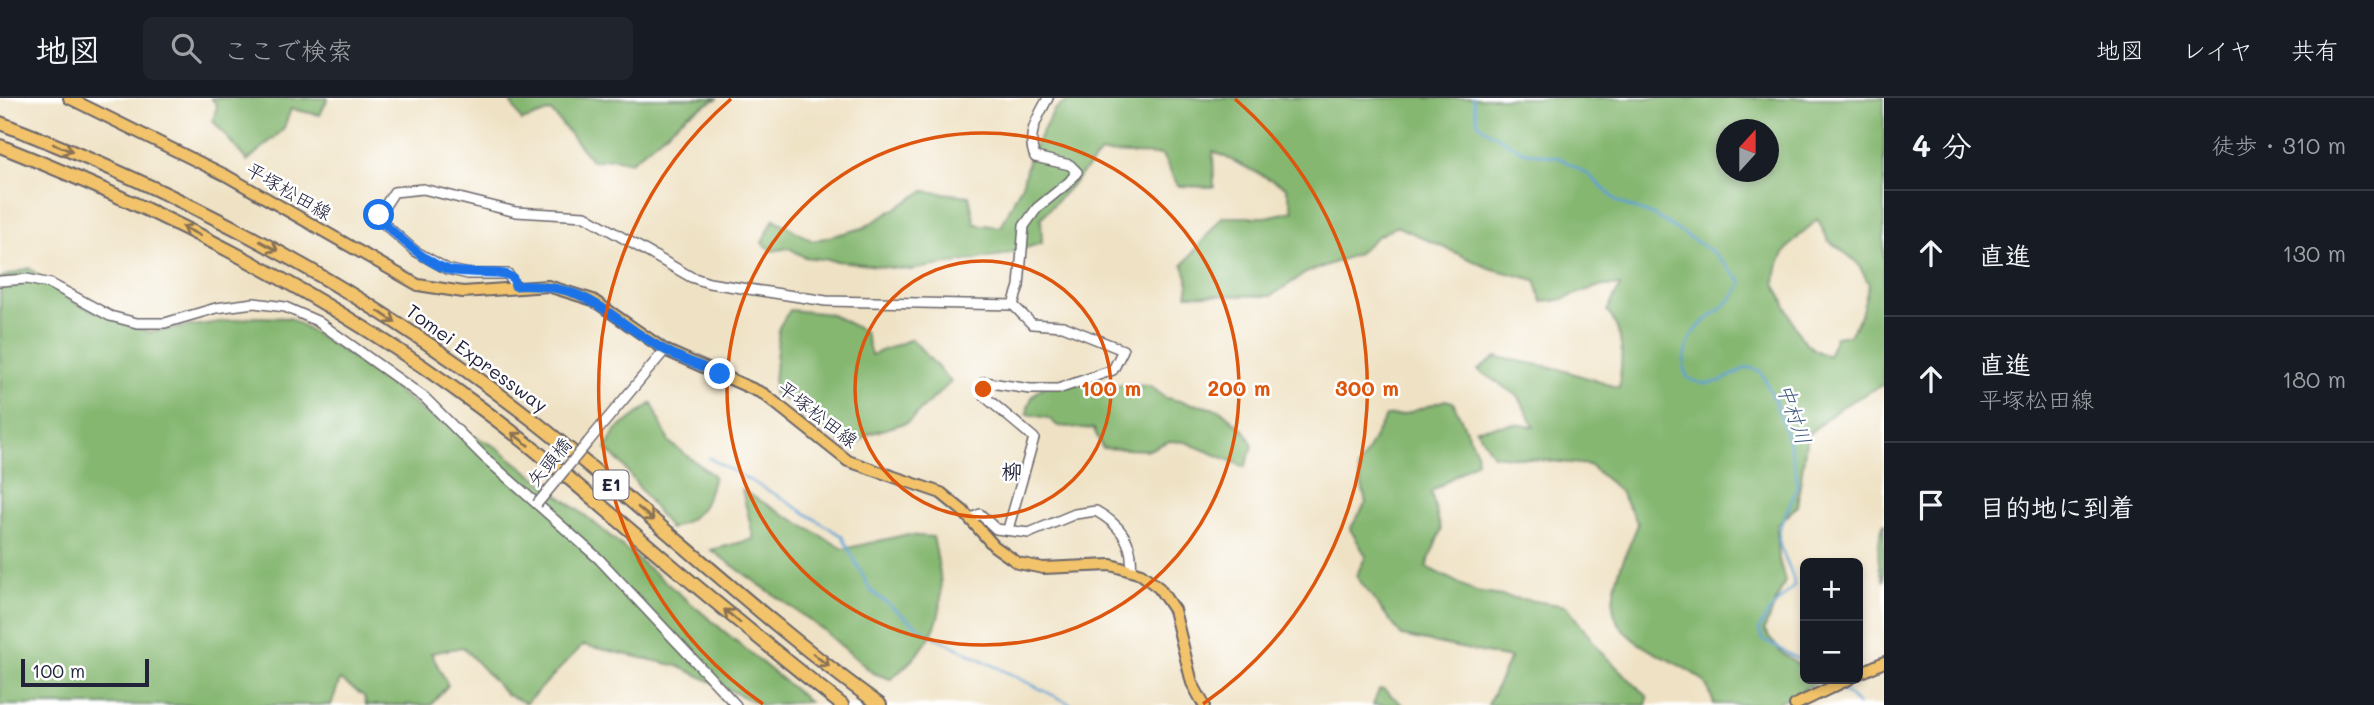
<!DOCTYPE html>
<html lang="ja">
<meta charset="utf-8">
<style>
:root{--surface:#171b24;--page:#20242c;--text:#f1f3f6;--muted:#9ea1a6;--line:#363941}
body{margin:0;font-family:Mali,"Klee One",sans-serif;background:var(--page);color:var(--text)}
.controls{position:absolute;right:21px;bottom:21px;display:grid;overflow:hidden;border-radius:10px;box-shadow:0 4px 10px #0003}
.controls button{width:63px;height:63px;display:grid;place-items:center;padding:0;border:0;border-bottom:2px solid var(--line);background:var(--surface);color:var(--text);font:35px sans-serif}
.compass{position:absolute;left:1716px;top:21px;width:63px;height:63px;border-radius:50%;background:var(--surface);box-shadow:0 4px 10px #0003;rotate:21deg}
.scale{position:absolute;left:21px;bottom:18px;width:128px;box-sizing:border-box;padding-left:7px;border:4px solid #22223b;border-top:0;font-size:19px;line-height:24px;white-space:nowrap;color:#22223b;-webkit-text-stroke:5px #fff;paint-order:stroke}
.stop{position:absolute;width:21px;height:21px;margin:-16px;border:5px solid #1a73e8;border-radius:50%;background:#fff}
.stop.end{background:#1a73e8;border-color:#fff;box-shadow:0 2px 7px #0008}
.list{margin:0;padding:0;list-style:none}
h2{display:flex;justify-content:space-between;align-items:center;height:91px;margin:0;padding:0 28px;font-size:30px}
h2 small{font-size:23px;font-weight:400;color:var(--muted)}
.list li{display:grid;grid-template-columns:46px 1fr auto;gap:21px;align-items:center;box-sizing:border-box;height:126px;padding:0 28px;border-top:2px solid var(--line)}
.list b{display:block;font-size:26px;white-space:nowrap}
.list p{margin:0;font-size:23px;white-space:nowrap;color:var(--muted)}
.list em{font-size:23px;font-style:normal;color:var(--muted)}
.icon{flex:none;width:38px;height:38px;fill:none;stroke:currentColor;stroke-width:2;stroke-linecap:round;stroke-linejoin:round}
.map{position:relative;flex:none;width:1884px;height:607px;overflow:hidden}
header{display:flex;align-items:center;gap:42px;box-sizing:border-box;height:98px;padding:0 35px;background:var(--surface);border-bottom:2px solid var(--line)}
header strong{font-size:33px}
nav{display:flex;gap:38px;margin-inline-start:auto;font-size:24px}
.search{width:490px;height:63px;background:var(--page);display:flex;align-items:center;gap:18px;box-sizing:border-box;padding:0 24px;border-radius:10px;color:var(--muted);font-size:26px}
main{display:flex}
aside{flex:1;background:var(--surface)}
.map>svg:first-child{display:block}
.forest{fill:#85b771;stroke:#546c56;stroke-width:2;fill-rule:evenodd}
.lines{fill:none;stroke-linecap:round;stroke-linejoin:round}
.stream{stroke:#5ea0d2;stroke-width:2.5}
.minor-casing{stroke:#6a656b;stroke-width:12}
.major-casing{stroke:#6a656b;stroke-width:14}
.highway-casing{stroke:#6a656b;stroke-width:16}
.minor{stroke:#fff;stroke-width:9}
.major{stroke:#f2c36a;stroke-width:10}
.highway{stroke:#f2c36a;stroke-width:12}
.minor-bridge-casing{stroke:#6a656b;stroke-width:12;stroke-linecap:butt}
.minor-bridge{stroke:#fff;stroke-width:9}
.oneway{stroke:#8a7252}
.route{stroke:#1a73e8;stroke-width:9}
.ring{fill:none;stroke:#de560e;stroke-width:3.5}
.labels{text-anchor:middle;stroke-width:5;stroke-linejoin:round;paint-order:stroke}
.shield{fill:#fff;stroke:#646476;stroke-width:2}
.shield-label{font-size:18px;font-weight:bold;fill:#22223b}
.street-label{font-size:19px;fill:#22223b;stroke:#fff}
.water-label{font-size:21px;font-style:italic;fill:#3d5b7f;stroke:#fff}
.neighbourhood-label{font-size:21px;font-weight:bold;fill:#22223b;stroke:#fff}
.centre{fill:#de560e;stroke:#fff;stroke-width:3.5}
.ring-label{font-size:21px;text-anchor:middle;font-weight:bold;fill:#de560e;stroke:#fff;stroke-width:5;stroke-linejoin:round;paint-order:stroke}
</style>
<header>
<strong>地図</strong>
<div class="search"><svg class="icon" aria-label="search" viewBox="0 0 24 24"><circle cx="10" cy="10" r="6"/><path d="M15 15l6 6"/></svg>ここで検索</div>
<nav><a>地図</a><a>レイヤ</a><a>共有</a></nav>
</header>
<main>
<div class="map">
<svg width="1884" height="607" viewBox="0 0 1884 607">
<rect width="100%" height="100%" fill="#fff"/>
<filter id="ink" filterUnits="userSpaceOnUse"><feTurbulence type="fractalNoise" baseFrequency=".0143" numOctaves="2"/><feDisplacementMap in="SourceGraphic" scale="14" xChannelSelector="R" yChannelSelector="G"/><feConvolveMatrix kernelMatrix="1 2 1 2 8 2 1 2 1" color-interpolation-filters="sRGB"/></filter>
<filter id="wash" filterUnits="userSpaceOnUse"><feTurbulence type="fractalNoise" baseFrequency=".00686" numOctaves="4" result="noise"/><feDisplacementMap in="SourceGraphic" scale="28" xChannelSelector="R" yChannelSelector="G"/><feGaussianBlur stdDeviation="1.57" result="paint"/><feColorMatrix in="noise" values="0 0 0 0 0 0 0 0 0 0 0 0 0 0 0 0 0 1.4 0 .05"/><feComposite in="paint" operator="in"/></filter>
<g filter="url(#wash)">
<rect width="100%" height="100%" fill="#efe2c4"/>
<g class="forest">
<path d="M211 0H328L320 17 291 11 283 32 247 63 213 23 217 7Z"/>
<path d="M508 0H718L688 16 631 64 612 60 592 63 551 13 522 23Z"/>
<path d="M1072 0H1884V286L1841 309 1807 337 1797 408 1777 427 1779 462 1785 483 1764 532 1781 554 1805 571V581L1821 582 1775 607 1714 606C1711 598 1708 587 1702 582 1679 561 1622 550 1614 514 1609 487 1629 450 1638 426L1619 392 1589 367 1493 357 1476 331 1514 326 1534 329 1519 299 1478 272 1496 259 1556 270 1619 290C1622 262 1626 236 1607 213L1620 188C1588 184 1574 204 1542 204L1535 182 1489 170 1397 128 1376 139 1357 156 1306 175 1271 198 1187 197 1189 186 1183 167 1222 119H1266L1293 113 1286 89 1213 53 1214 89 1178 88 1162 57 1101 55 1041 120 1042 145 1003 157 910 172 804 159 789 150 772 153 762 145 774 121 813 143 863 130 924 93 969 98 975 126 1001 129 1023 84 1029 59 1054 12ZM1727 32H1769V74H1727ZM1818 121 1828 142 1857 164 1869 186 1861 217 1850 237 1836 239 1828 258C1793 247 1792 215 1775 185 1775 156 1798 139 1818 121Z"/>
<path d="M29 170 75 205 149 234 256 219 290 220 358 263 427 316 495 348 592 423 809 604 761 607 678 568 583 547 526 605 507 597 463 549 431 555 448 587 431 607H366L364 598 340 582 331 607H0V180Z"/>
<path d="M790 212 831 216 865 234 871 257 912 241 951 284 908 324 869 336 849 352 813 318 773 295 779 229Z"/>
<path d="M1050 285 1150 288 1166 300 1220 312 1246 334 1253 348 1245 369 1185 344 1169 343 1149 352 1102 350 1094 331 1058 328 1048 320 1027 316C1029 299 1035 293 1050 285Z"/>
<path d="M1445 302 1453 304 1476 353 1477 363 1431 394 1441 432 1426 469 1476 494 1566 508 1602 555 1648 599 1646 607H1488L1510 560 1402 538 1356 478 1366 458 1350 431 1366 405 1358 371 1386 318 1402 317Z"/>
<path d="M652 305 669 344 714 378C706 409 700 419 670 431L622 366 606 351 615 333Z"/>
<path d="M742 392 844 451 904 437 933 439C948 507 947 534 891 581L873 575 823 532 711 452 754 441Z"/>
<path d="M1884 425V484C1876 463 1876 445 1884 425Z"/>
<path d="M1383 591 1403 607H1373L1379 592Z"/>
</g>
<g class="lines">
<g class="stream">
<path d="M1473 0 1478 25 1485 31 1522 53 1560 60 1589 77 1618 104 1655 118 1713 154 1742 184C1730 216 1692 218 1686 255 1684 266 1682 272 1689 281 1711 292 1728 280 1747 269L1760 273C1773 294 1801 368 1796 391 1792 408 1777 424 1779 442 1781 458 1794 471 1794 488L1767 516 1759 532 1763 541 1805 565"/>
<path d="M709 360 778 398 842 438 871 493 925 534 1073 607"/>
<path d="M1841 590 1859 607"/>
</g>
</g>
</g>
<g filter="url(#ink)">
<g class="lines">
<defs>
<g id="minor">
<path d="M0 183 27 181 51 186 110 218 137 225H165L216 210 254 205 285 209 317 223 425 300 484 359 599 461 736 607"/>
<path d="M515 189 508 176H468L447 171 415 153 383 125 379 117 394 94 423 91 516 114 585 118 691 179 709 185 826 203 1013 207 1032 226 1063 228 1123 252 1113 272 1058 291H1030L984 284V298L1034 340 1008 431"/>
<path d="M1013 207 1019 188 1024 128 1037 110 1069 84 1077 74 1070 67 1035 59C1026 37 1037 20 1048 0"/>
<path d="M588 344 665 252"/>
<path d="M970 421 980 416 996 431 1029 435 1075 416 1096 413C1119 426 1134 445 1131 471"/>
</g>
<g id="major">
<path d="M69 0 227 78 418 187 463 194 548 188 593 202 665 252 764 296 848 363 941 395 963 413 994 448 1018 465 1043 470 1111 467 1141 476 1159 490 1174 512 1192 585 1204 607"/>
<path d="M1858 576 1884 564"/>
<path d="M1795 607 1849 581"/>
</g>
<g id="highway">
<path d="M0 25C192 98 372 196 534 323 651 415 759 520 880 607"/>
<path d="M0 48C169 115 332 199 478 308 538 352 593 401 650 449 713 503 777 555 842 607"/>
</g>
</defs>
<use href="#minor" class="minor-casing"/>
<use href="#major" class="major-casing"/>
<use href="#highway" class="highway-casing"/>
<use href="#minor" class="minor"/>
<use href="#major" class="major"/>
<use href="#highway" class="highway"/>
<defs>
<path id="minor-bridge" d="M537 406 588 344"/>
</defs>
<use href="#minor-bridge" class="minor-bridge-casing"/>
<use href="#minor-bridge" class="minor-bridge"/>
</g>
<defs><path id="oneway-shaft" d="M-6 0H5M1.5-3L5.5 0L1.5 3" fill="none" stroke-width="1.6" stroke-linecap="round" stroke-linejoin="round" transform="scale(1.75)"/></defs>
<g class="oneway">
<use href="#oneway-shaft" transform="translate(63 50) rotate(22)"/>
<use href="#oneway-shaft" transform="translate(191 133) rotate(-153)"/>
<use href="#oneway-shaft" transform="translate(269 148) rotate(29)"/>
<use href="#oneway-shaft" transform="translate(387 219) rotate(34)"/>
<use href="#oneway-shaft" transform="translate(520 341) rotate(-142)"/>
<use href="#oneway-shaft" transform="translate(646 416) rotate(40)"/>
<use href="#oneway-shaft" transform="translate(732 518) rotate(-140)"/>
<use href="#oneway-shaft" transform="translate(821 562) rotate(38)"/>
</g>
</g>
<g class="lines" filter="url(#ink)">
<path class="route" d="M379 117 383 125C403 142 423 163 449 172 467 177 502 171 513 180L515 188C591 184 606 219 665 252 683 262 702 268 720 276"/>
</g>
<g class="ring">
<circle cx="983" cy="291" r="128"/>
<circle cx="983" cy="291" r="256"/>
<path d="M763 606A384 384 0 0 1 731 1M1235 1A384 384 0 0 1 1203 606"/>
</g>
<g class="labels">
<rect class="shield" x="593.5" y="372.5" width="35" height="29" rx="5"/>
<g class="shield-label">
<text x="611" y="393">E1</text>
</g>
<g class="street-label">
<text transform="translate(289 93) rotate(30)" y="7">平塚松田線</text>
<text transform="translate(477 260) rotate(36)" y="7">Tomei Expressway</text>
<text transform="translate(818 316) rotate(38)" y="7">平塚松田線</text>
<text transform="translate(549 364) rotate(-50)" y="7">矢頭橋</text>
</g>
<g class="water-label">
<text transform="translate(1794 316) rotate(71)" y="7">中村川</text>
</g>
<g class="neighbourhood-label">
<text x="1012" y="381">柳</text>
</g>
</g>
<circle cx="983" cy="291" r="10" class="centre"/>
<g class="ring-label">
<text x="1111" y="298">100 m</text>
<text x="1239" y="298">200 m</text>
<text x="1367" y="298">300 m</text>
</g>
</svg>
<div class="controls">
<button>+</button>
<button>−</button>
</div>
<svg class="compass" viewBox="-18 -18 36 36"><path d="M0-13l5 13h-10z" fill="#e53935"/><path d="M0 13l5-13h-10z" fill="#9ea1a6"/></svg>
<div class="scale">100 m</div>
<div class="stop" style="left:379px;top:117px"></div>
<div class="stop end" style="left:720px;top:276px"></div>
</div>
<aside>
<h2>4 分<small>徒歩 · 310 m</small></h2>
<ul class="list">
<li><svg class="icon" aria-label="ahead" viewBox="0 0 24 24"><path d="M12 20V5M6 11l6-6 6 6"/></svg><div><b>直進</b></div><em>130 m</em></li>
<li><svg class="icon" aria-label="ahead" viewBox="0 0 24 24"><path d="M12 20V5M6 11l6-6 6 6"/></svg><div><b>直進</b><p>平塚松田線</p></div><em>180 m</em></li>
<li><svg class="icon" aria-label="arrive" viewBox="0 0 24 24"><path d="M6 21V4h12l-3 4 3 4H6"/></svg><div><b>目的地に到着</b></div></li>
</ul>
</aside>
</main>
